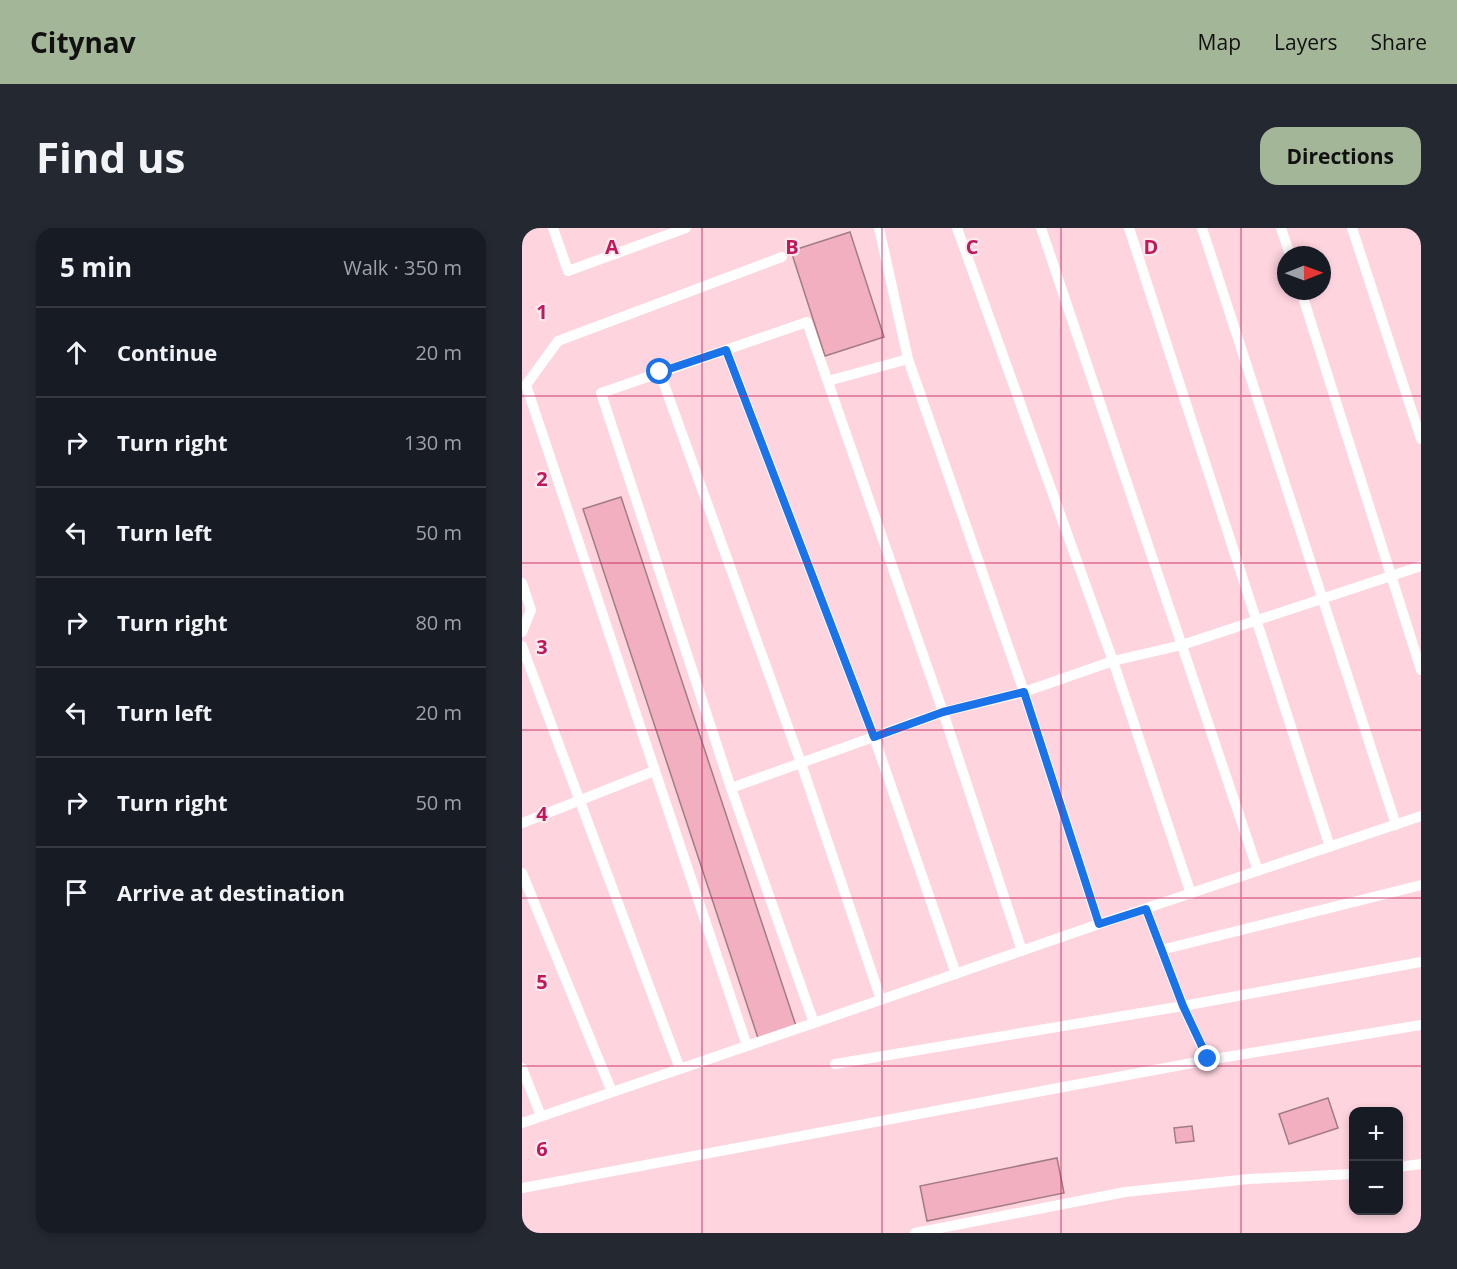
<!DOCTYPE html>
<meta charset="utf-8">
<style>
:root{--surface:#171b24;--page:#242831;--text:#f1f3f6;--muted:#9ea1a6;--line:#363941;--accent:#a4b698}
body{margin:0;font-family:"Open Sans",sans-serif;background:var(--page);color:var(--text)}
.controls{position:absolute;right:18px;bottom:18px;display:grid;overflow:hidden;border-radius:12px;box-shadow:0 3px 9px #0003}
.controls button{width:54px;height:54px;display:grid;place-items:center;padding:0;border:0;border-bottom:2px solid var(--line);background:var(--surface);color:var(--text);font:30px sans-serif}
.compass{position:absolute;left:755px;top:18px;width:54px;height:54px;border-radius:50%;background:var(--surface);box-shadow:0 3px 9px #0003;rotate:89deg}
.stop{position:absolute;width:18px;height:18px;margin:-14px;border:4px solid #1a73e8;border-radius:50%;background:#fff}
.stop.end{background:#1a73e8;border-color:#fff;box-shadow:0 2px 6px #0008}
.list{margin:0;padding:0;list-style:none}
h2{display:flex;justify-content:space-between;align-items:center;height:78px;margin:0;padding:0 24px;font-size:26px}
h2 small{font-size:20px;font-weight:400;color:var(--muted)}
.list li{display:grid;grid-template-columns:39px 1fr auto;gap:18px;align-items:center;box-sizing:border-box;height:90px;padding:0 24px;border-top:2px solid var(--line)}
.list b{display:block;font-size:22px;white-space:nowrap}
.list em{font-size:20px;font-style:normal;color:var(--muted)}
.icon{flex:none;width:33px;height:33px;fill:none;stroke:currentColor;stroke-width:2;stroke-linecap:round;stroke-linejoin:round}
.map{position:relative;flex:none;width:899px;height:1005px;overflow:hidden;border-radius:18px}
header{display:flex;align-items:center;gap:36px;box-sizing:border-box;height:84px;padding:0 30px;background:var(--accent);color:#111}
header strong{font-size:28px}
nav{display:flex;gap:33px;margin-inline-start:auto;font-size:21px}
.intro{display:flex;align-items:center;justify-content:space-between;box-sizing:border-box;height:144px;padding:0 36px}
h1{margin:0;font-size:42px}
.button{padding:15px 27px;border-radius:18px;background:var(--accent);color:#111;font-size:21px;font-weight:700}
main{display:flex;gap:36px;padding:0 36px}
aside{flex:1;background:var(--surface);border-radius:18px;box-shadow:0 3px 9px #0003}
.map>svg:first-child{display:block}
.building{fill:#f1afbf;stroke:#a27c85;stroke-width:1.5}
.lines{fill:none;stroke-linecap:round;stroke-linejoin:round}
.service{stroke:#fff;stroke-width:10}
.route{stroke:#1a73e8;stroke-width:8}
.grid{fill:none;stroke:#c2185b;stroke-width:1.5;stroke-opacity:0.55}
.grid-label{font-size:20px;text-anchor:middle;font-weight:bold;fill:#c2185b;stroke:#fae9ed;stroke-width:4.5;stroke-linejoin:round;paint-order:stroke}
</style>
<header>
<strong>Citynav</strong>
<nav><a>Map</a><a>Layers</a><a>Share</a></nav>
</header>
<div class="intro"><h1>Find us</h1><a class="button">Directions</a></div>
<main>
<aside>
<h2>5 min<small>Walk · 350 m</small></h2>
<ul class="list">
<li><svg class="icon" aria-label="ahead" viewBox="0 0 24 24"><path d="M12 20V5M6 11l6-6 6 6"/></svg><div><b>Continue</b></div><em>20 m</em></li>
<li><svg class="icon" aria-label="right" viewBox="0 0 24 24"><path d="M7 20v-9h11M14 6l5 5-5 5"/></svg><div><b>Turn right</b></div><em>130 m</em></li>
<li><svg class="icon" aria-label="left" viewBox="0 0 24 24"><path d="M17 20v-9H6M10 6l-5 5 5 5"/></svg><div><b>Turn left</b></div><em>50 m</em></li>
<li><svg class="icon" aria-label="right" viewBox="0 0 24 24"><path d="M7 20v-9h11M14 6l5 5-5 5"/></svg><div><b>Turn right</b></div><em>80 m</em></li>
<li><svg class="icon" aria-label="left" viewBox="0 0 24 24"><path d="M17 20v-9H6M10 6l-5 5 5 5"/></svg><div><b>Turn left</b></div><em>20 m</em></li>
<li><svg class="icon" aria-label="right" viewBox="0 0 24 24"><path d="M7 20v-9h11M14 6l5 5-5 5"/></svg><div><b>Turn right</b></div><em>50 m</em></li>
<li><svg class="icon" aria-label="arrive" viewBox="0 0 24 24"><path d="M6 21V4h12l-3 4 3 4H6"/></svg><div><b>Arrive at destination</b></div></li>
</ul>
</aside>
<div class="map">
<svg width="899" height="1005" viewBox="0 0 899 1005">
<rect width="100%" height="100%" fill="#fed4de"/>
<g class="building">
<path d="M328 4 362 109 303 128 269 23Z"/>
<path d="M99 269 274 798 236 810 61 281Z"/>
<path d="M806 870 816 900 767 916 757 886Z"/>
<path d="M670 898 672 913 654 915 652 900Z"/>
<path d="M535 930 542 965 405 993 398 958Z"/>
</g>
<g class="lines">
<g class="service">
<path d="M31 0 46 43 164 0"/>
<path d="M357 0 386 131 502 464 577 696 899 588"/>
<path d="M435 0 591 433 669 666"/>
<path d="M519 0 736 643"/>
<path d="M607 0 808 619"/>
<path d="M680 0 874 597"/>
<path d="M759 0 768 27"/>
<path d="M830 0 899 211"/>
<path d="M779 63 899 442"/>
<path d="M204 122 352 509 434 746"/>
<path d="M138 145 279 535 359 772"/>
<path d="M306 153 386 131"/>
<path d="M0 355 9 382 0 404"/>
<path d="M0 418 158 841"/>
<path d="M209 560 421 484 502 464 591 433 660 417 899 338"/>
<path d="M0 595 132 543"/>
<path d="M0 645 90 864"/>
<path d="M639 722 899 657"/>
<path d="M500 723 421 484 285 94 79 165 209 560 292 795 577 696"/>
<path d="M225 818 4 157 36 113 260 29"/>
<path d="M686 832 661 778 899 734"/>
<path d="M313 836 661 778 624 681"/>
<path d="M0 840 19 888"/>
<path d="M0 895 292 795"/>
<path d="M876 939 899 936"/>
<path d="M0 960 686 832 899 797"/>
<path d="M393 1005 603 964 727 951 832 946"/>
</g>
</g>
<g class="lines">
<path class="route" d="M138 144 204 122 352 509 421 484 502 464 577 696 624 681 661 778 686 831"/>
</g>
<path class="grid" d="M180 0V1005M360 0V1005M539 0V1005M719 0V1005M0 168H899M0 335H899M0 502H899M0 670H899M0 838H899"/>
<g class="grid-label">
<text x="90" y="26">A</text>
<text x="270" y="26">B</text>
<text x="450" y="26">C</text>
<text x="629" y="26">D</text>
<text x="20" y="91">1</text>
<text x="20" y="258">2</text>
<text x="20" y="426">3</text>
<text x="20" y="593">4</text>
<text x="20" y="761">5</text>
<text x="20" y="928">6</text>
</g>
</svg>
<div class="controls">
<button>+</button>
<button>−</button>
</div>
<svg class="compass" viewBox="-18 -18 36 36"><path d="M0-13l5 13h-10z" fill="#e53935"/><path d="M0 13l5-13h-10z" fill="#9ea1a6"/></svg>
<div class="stop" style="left:138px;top:144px"></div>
<div class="stop end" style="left:686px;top:831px"></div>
</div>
</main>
